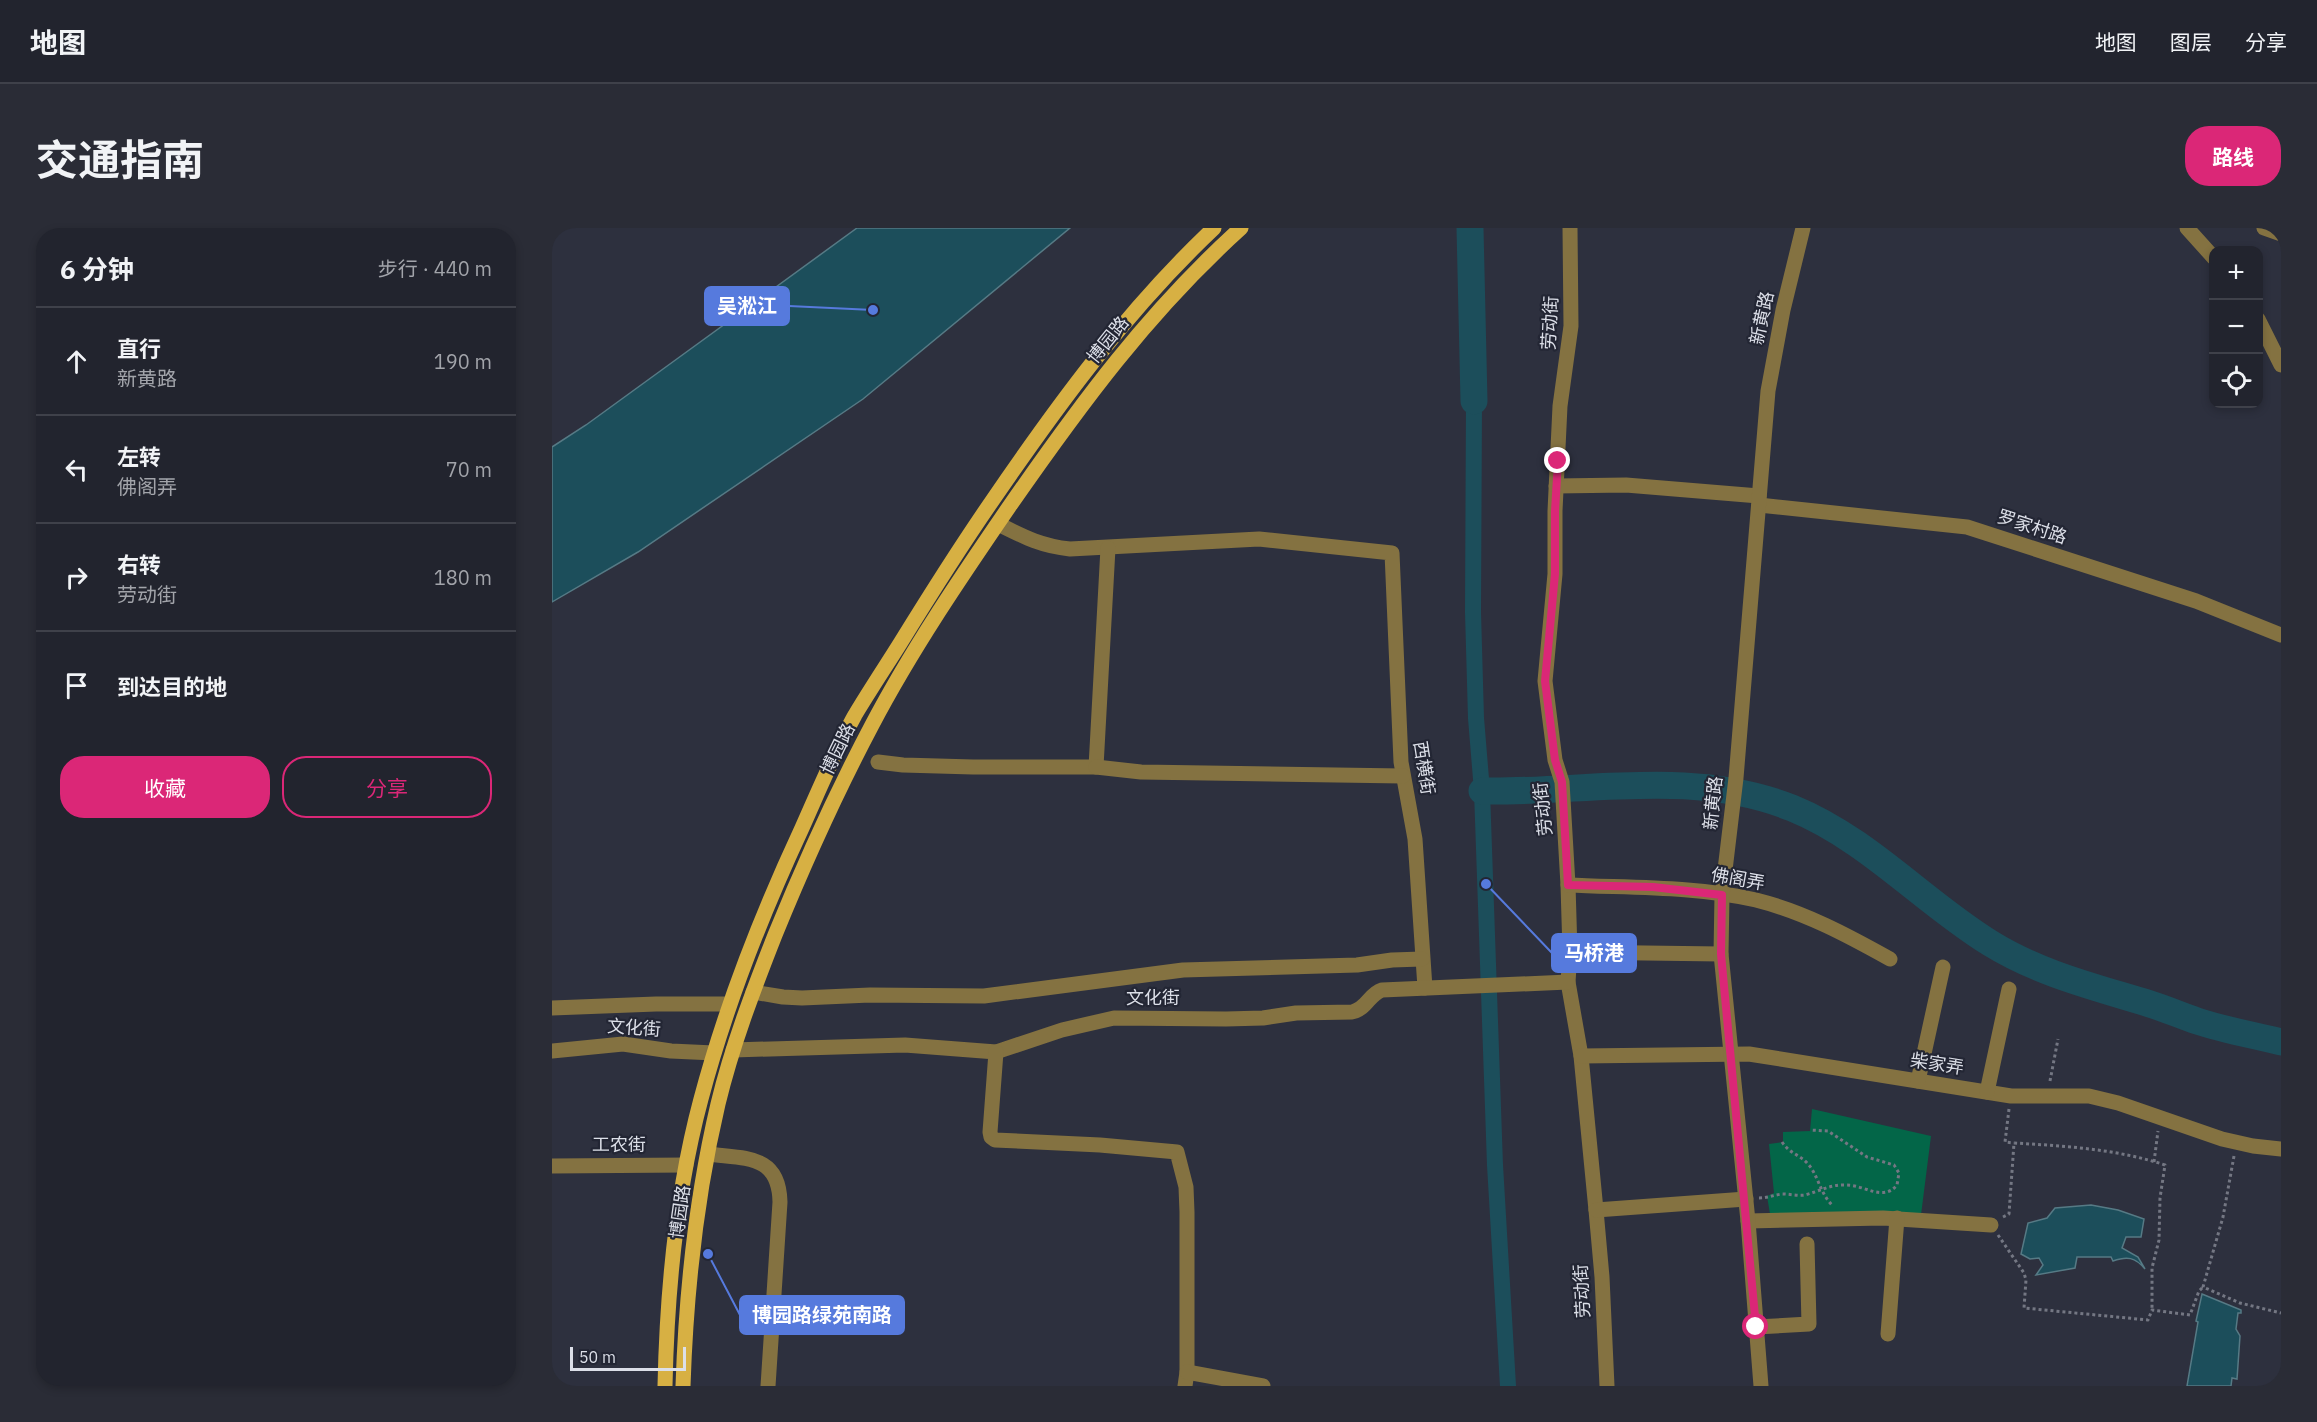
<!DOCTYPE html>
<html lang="zh">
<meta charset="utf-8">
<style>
:root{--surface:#22242e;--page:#2a2c36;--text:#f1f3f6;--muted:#a2a4aa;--line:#3f414a;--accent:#db2777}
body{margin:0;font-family:"IBM Plex Sans","Noto Sans SC",sans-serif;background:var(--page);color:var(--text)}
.controls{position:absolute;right:18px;top:18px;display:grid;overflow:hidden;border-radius:12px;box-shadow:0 3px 9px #0003}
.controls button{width:54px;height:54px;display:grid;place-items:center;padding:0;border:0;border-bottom:2px solid var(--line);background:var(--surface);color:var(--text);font:30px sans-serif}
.scale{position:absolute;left:18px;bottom:15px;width:116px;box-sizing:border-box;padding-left:6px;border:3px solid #dcdfe8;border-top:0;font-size:16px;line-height:21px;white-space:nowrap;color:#dcdfe8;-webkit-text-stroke:4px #232634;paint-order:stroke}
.stop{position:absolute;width:18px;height:18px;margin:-14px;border:4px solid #db2777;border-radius:50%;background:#fff}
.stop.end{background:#db2777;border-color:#fff;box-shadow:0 2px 6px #0008}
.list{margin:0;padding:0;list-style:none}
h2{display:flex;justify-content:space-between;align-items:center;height:78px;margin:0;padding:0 24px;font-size:26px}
h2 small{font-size:20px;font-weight:400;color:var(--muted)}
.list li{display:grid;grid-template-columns:39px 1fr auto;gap:18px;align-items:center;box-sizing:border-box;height:108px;padding:0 24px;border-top:2px solid var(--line)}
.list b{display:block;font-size:22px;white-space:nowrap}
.list p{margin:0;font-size:20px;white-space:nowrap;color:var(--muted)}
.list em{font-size:20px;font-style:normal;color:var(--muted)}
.actions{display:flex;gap:12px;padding:18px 24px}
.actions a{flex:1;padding:14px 0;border:2px solid var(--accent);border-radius:24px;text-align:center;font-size:21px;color:var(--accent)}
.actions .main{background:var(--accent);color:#fff}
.icon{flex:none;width:33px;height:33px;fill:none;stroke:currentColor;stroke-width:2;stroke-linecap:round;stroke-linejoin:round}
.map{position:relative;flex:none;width:1729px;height:1158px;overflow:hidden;border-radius:24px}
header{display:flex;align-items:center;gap:36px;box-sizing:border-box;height:84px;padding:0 30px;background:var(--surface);border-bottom:2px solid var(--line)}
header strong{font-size:28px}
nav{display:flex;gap:33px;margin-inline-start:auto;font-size:21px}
.intro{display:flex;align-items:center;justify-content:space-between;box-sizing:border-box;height:144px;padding:0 36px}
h1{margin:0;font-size:42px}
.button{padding:15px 27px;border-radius:24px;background:var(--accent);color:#fff;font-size:21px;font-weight:700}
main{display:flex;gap:36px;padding:0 36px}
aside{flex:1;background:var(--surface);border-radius:24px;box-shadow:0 3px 9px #0003}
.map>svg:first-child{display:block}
.green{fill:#036648}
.water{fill:#1c4e5b;stroke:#567a85;stroke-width:1.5}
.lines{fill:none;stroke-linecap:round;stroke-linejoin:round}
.canal{stroke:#1c4e5b;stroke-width:16}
.river{stroke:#1c4e5b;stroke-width:27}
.path{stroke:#747783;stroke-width:3;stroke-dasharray:3 3;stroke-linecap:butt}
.minor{stroke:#847241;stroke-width:15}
.major{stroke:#d7b043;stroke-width:15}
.route{stroke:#db2777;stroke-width:8}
.labels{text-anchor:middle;stroke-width:4.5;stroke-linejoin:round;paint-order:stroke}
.street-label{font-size:18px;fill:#dcdfe8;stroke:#232634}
.leader{fill:none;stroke:#567add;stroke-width:2}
.callout-dot{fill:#567add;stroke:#232634;stroke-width:2}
.callout{fill:#567add;stroke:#567add;stroke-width:2}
.callout-label{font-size:20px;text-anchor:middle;font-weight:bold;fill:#fff}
</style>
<header>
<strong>地图</strong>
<nav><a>地图</a><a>图层</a><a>分享</a></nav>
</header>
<div class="intro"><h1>交通指南</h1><a class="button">路线</a></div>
<main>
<aside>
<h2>6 分钟<small>步行 · 440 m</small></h2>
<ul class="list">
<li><svg class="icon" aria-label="ahead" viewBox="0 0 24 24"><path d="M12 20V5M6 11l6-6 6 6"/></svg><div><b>直行</b><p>新黄路</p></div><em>190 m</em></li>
<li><svg class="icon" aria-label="left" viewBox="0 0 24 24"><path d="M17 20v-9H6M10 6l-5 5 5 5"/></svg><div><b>左转</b><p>佛阁弄</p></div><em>70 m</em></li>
<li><svg class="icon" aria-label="right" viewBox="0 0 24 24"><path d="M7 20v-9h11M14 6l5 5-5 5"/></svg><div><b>右转</b><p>劳动街</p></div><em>180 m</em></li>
<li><svg class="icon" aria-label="arrive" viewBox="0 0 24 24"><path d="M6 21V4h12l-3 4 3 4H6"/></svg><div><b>到达目的地</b></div></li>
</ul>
<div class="actions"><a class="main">收藏</a><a>分享</a></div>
</aside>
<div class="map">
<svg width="1729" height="1158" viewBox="0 0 1729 1158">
<rect width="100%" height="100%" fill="#2d303e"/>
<path class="green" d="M1260 881 1379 908 1369 987 1218 986 1215 968 1222 965 1217 916 1231 914V904L1258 903Z"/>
<g class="water">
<path d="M305 0H518L311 171 86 324 0 374V219L34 197Z"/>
<path d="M1539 977 1566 982 1592 991 1589 1009H1574L1570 1020 1586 1029 1593 1041C1583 1029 1575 1028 1561 1033L1559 1029H1525L1523 1040 1484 1047 1491 1037 1487 1030 1478 1031 1469 1026 1476 995 1495 990 1503 980Z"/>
<path d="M1650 1066 1689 1082V1085H1686L1684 1101 1688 1108 1685 1151 1680 1150 1679 1158H1635L1646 1094 1644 1093Z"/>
</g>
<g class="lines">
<path class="canal" d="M922 173 921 384 924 490 930 563 943 937 956 1158"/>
<g class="river">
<path d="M918 0 922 173"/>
<path d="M930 563C1034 565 1140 540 1240 580 1316 611 1370 673 1438 715 1488 746 1543 759 1598 776 1614 781 1630 788 1645 793 1672 802 1701 807 1729 814"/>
</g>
<g class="path">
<path d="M1498 853 1506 811"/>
<path d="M1457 881 1453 914 1462 915"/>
<path d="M1230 914C1238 926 1247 926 1256 936 1266 947 1268 965 1280 977"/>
<path d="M1682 928 1671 989 1651 1059 1688 1075 1729 1085"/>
<path d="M1602 934 1606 903"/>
<path d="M1207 970C1215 970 1222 967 1230 966 1238 966 1246 968 1253 967 1268 963 1279 956 1294 957 1313 957 1331 974 1345 957L1347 945 1342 937 1315 929 1276 903 1258 902"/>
<path d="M1451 989 1457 986 1462 915C1513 918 1565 921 1613 937L1608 970 1607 1012 1600 1040V1082"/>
<path d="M1446 1007 1472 1045 1474 1052 1472 1080 1596 1092 1600 1082 1638 1087 1647 1063 1651 1059"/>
</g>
<g class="minor">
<path d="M1018 0 1019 98 1008 178 1003 283V346L993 453 1003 532 1010 554 1016 657 1018 724 1016 754 1029 828 1044 982 1050 1049 1055 1158"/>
<path d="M1635 0 1662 30"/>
<path d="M1712 0 1729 6"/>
<path d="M1706 91 1729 137"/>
<path d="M1004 258 1074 257 1207 268"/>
<path d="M1207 277 1415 299 1644 373 1729 407"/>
<path d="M446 296C472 309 489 318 518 321L707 311 840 325 849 534 863 611 873 760"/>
<path d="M326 534 351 537 421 539H544L556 320"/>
<path d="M544 539 589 544 851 548"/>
<path d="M1016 657C1079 660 1142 658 1204 672 1252 684 1295 707 1338 731"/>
<path d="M1018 724 1169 726"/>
<path d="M201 764 231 769 250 770 318 767 432 768 631 742 805 737 840 732 870 731"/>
<path d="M0 780 104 776H177"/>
<path d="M181 822 353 817 444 824 510 802 562 790 674 791 711 790 744 785 800 784C815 781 817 766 830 762L1016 754"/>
<path d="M0 823 71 816 119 823 162 825"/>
<path d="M444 824 438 904 439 909 443 912 548 917 625 924 634 959 635 984V1144L633 1158"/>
<path d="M1029 828 1197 826 1459 868H1537L1566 875 1670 911 1701 918 1729 921"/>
<path d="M1366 853 1391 739"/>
<path d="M1435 864 1457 761"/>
<path d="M156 926C193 931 227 926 228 974L216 1158"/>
<path d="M0 938 134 937"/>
<path d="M1044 982 1194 971"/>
<path d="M1196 993 1331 990 1439 997"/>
<path d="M1204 1099 1257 1096 1255 1016"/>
<path d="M1336 1106 1345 990"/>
<path d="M635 1144 711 1158"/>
<path d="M1209 1158 1196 993 1169 726 1170 667 1184 550 1216 163 1231 82 1251 0"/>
</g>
<g class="major">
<path d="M113 1158C115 1062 124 964 149 871 174 777 209 688 250 600 267 562 283 523 303 487 318 462 334 438 349 414 378 367 407 321 438 276 505 178 575 82 662 0"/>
<path d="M131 1158C134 1067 145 965 166 876 180 818 201 763 223 707 252 636 284 565 320 497 360 421 409 349 457 279 528 177 596 84 689 0"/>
</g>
</g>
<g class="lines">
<path class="route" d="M1006 233 1003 283V346L993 453 1003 532 1010 554 1016 657 1101 659 1170 667 1169 726 1204 1099"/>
</g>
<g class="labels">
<g class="street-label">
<text transform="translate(1210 90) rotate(-78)" y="6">新黄路</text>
<text transform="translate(998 95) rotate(-87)" y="6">劳动街</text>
<text transform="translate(556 112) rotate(-51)" y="6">博园路</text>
<text transform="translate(1480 299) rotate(18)" y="6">罗家村路</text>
<text transform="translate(286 521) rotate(-64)" y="6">博园路</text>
<text transform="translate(872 540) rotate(81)" y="6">西横街</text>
<text transform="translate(1161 575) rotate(-84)" y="6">新黄路</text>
<text transform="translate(991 581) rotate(-96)" y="6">劳动街</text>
<text transform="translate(1186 651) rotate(10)" y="6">佛阁弄</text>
<text x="601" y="776">文化街</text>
<text transform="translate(82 800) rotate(4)" y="6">文化街</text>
<text transform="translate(1385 836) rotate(9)" y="6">柴家弄</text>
<text x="67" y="923">工农街</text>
<text transform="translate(128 984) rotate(-82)" y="6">博园路</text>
<text transform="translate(1030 1063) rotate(-93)" y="6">劳动街</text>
</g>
</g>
<path class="leader" d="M321 82L237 78M934 656L1000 725M156 1026L188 1087"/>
<g class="callout-dot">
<circle cx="321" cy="82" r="6"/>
<circle cx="934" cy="656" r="6"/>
<circle cx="156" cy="1026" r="6"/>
</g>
<g class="callout">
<rect x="153" y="59" width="84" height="38" rx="6"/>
<rect x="1000" y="706" width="84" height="38" rx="6"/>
<rect x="188" y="1068" width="164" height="38" rx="6"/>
</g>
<g class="callout-label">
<text x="195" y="85">吴淞江</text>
<text x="1042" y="732">马桥港</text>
<text x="270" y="1094">博园路绿苑南路</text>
</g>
</svg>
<div class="controls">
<button>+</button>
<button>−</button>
<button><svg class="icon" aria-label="locate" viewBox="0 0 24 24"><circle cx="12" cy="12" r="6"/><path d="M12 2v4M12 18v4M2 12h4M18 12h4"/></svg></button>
</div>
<div class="scale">50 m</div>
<div class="stop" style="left:1204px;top:1099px"></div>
<div class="stop end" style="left:1006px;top:233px"></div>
</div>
</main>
